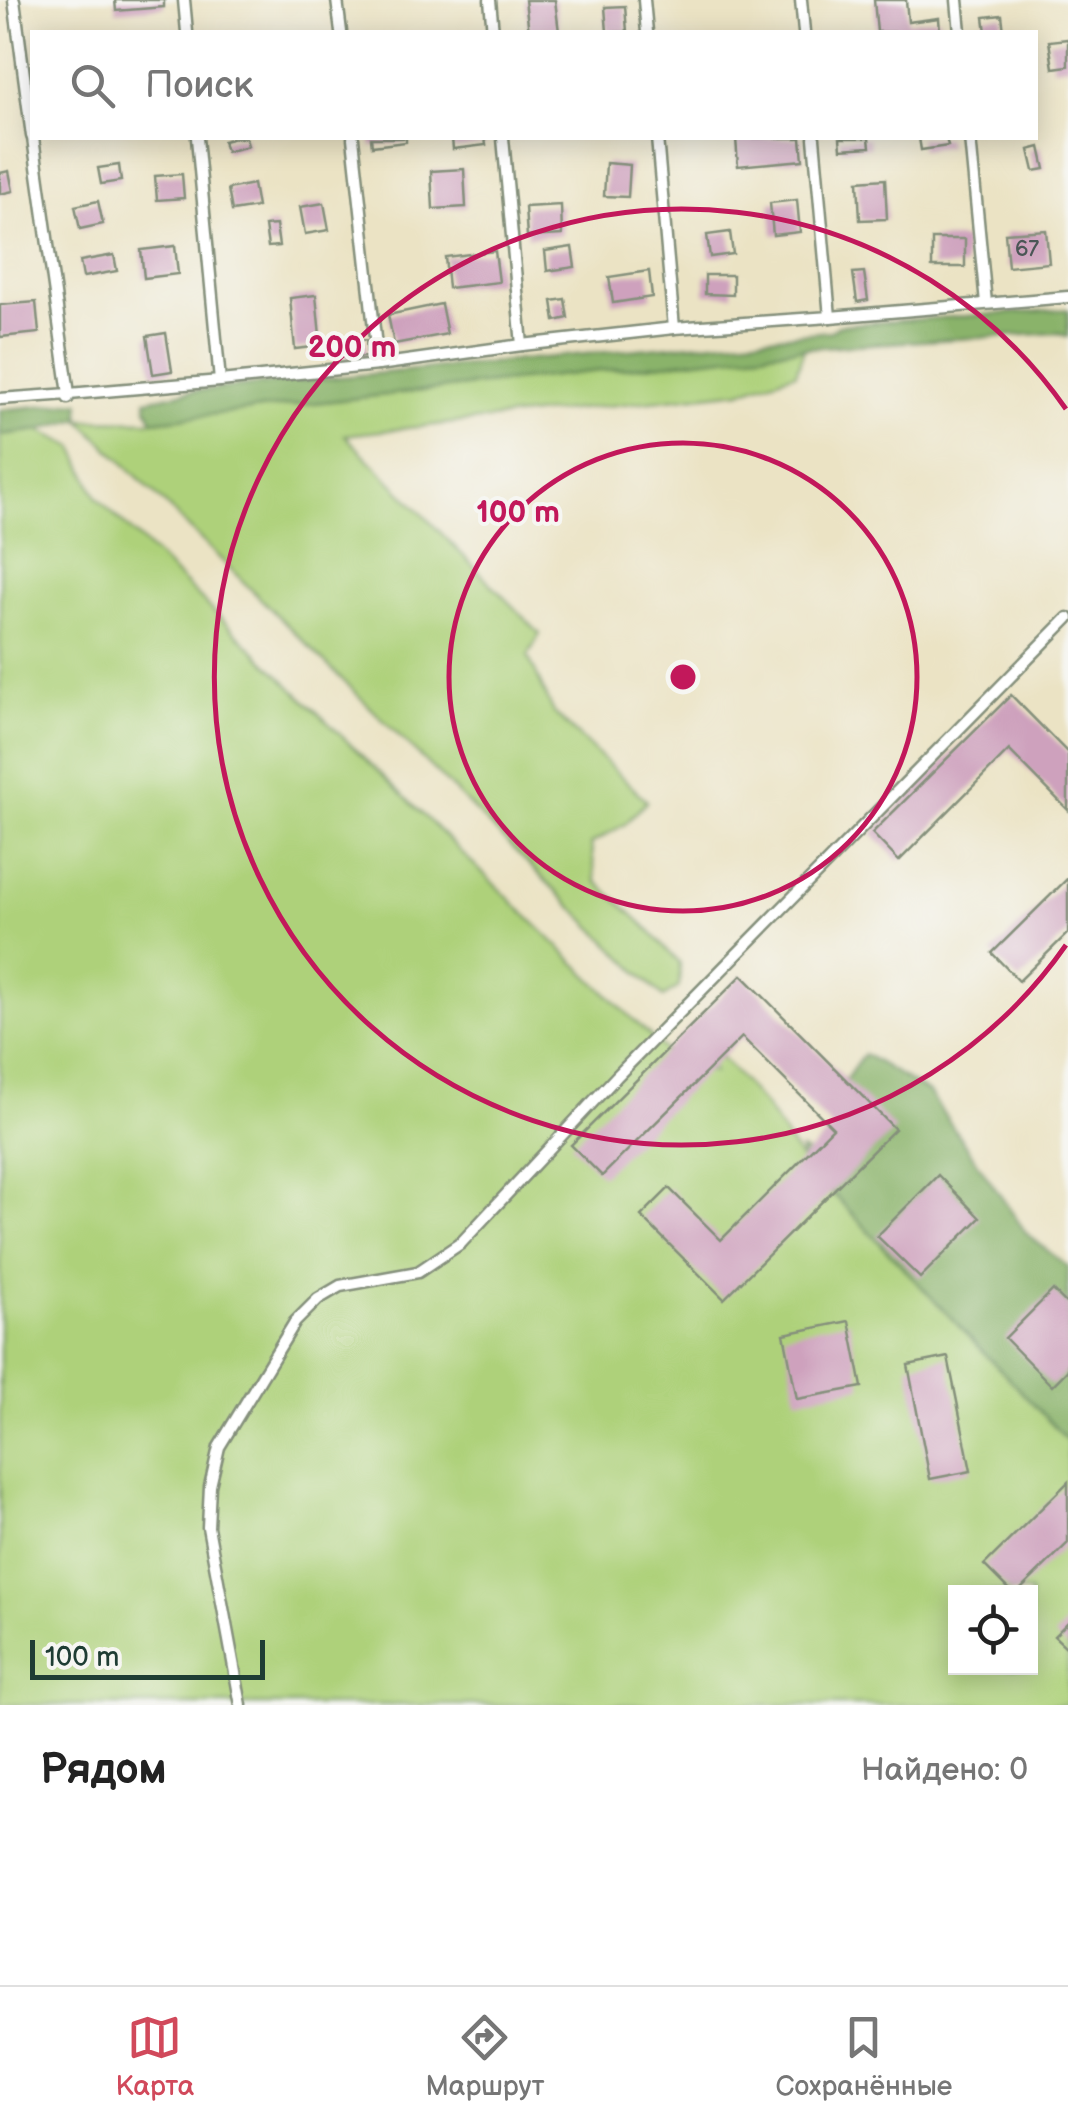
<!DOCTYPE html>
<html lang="ru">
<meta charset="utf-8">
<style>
:root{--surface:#fff;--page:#f6f6f6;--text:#222;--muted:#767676;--line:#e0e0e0;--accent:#d1495b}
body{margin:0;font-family:"Balsamiq Sans",sans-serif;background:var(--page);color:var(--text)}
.controls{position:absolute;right:30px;bottom:30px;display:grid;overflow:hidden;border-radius:0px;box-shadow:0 5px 25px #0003}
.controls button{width:90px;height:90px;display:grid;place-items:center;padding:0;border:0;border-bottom:2px solid var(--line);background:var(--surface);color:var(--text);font:50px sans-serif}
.scale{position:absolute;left:30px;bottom:25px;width:235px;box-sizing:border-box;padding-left:10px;border:5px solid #1f3d34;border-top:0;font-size:28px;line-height:35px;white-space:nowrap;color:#1f3d34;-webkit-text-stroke:8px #f6f6f2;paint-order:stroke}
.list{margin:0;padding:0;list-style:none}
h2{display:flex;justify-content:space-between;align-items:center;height:130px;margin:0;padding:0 40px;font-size:42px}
h2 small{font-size:32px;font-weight:400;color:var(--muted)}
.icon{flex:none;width:55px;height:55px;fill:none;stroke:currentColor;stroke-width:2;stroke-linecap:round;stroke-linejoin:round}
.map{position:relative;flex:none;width:1068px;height:1705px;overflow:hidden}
.search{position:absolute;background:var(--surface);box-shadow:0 5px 25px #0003;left:30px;right:30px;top:30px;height:110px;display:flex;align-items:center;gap:25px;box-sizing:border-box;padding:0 35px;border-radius:0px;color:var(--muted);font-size:38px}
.sheet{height:280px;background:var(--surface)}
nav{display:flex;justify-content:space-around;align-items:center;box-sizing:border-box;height:140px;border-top:2px solid var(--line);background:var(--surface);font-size:28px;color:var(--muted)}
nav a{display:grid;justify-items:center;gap:5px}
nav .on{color:var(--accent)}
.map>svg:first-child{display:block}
.green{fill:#aed17a;stroke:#668757;stroke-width:2.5;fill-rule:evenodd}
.forest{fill:#8ab36a;stroke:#54784f;stroke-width:2.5}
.building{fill:#cea1bd}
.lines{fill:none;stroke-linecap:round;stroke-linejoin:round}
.lane-casing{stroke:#85907c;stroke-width:15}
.lane{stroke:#fff;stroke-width:10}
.ring{fill:none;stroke:#c2185b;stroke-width:5}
.labels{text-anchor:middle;stroke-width:8;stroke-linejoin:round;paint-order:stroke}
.number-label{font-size:22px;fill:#4b5656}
.centre{fill:#c2185b;stroke:#f6f6f2;stroke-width:5}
.ring-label{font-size:30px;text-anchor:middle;font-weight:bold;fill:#c2185b;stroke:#f6f6f2;stroke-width:8;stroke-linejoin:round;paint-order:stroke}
</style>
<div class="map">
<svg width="1068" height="1705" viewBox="0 0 1068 1705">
<rect width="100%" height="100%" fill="#f6f6f2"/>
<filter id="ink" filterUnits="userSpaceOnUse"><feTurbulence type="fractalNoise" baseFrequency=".01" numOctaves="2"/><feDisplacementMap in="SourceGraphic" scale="20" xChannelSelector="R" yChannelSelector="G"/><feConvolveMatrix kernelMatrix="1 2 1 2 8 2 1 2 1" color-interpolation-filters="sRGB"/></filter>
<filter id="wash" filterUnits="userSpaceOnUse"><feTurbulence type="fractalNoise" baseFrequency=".0048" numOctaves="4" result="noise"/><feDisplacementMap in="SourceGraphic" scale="40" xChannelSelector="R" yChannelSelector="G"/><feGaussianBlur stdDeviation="2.25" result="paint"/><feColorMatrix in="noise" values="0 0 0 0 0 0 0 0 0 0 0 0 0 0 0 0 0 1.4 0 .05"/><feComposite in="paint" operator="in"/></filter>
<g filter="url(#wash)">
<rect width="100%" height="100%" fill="#ebe3c4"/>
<g class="green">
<path d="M804 348 796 373 741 391 345 435 540 634 528 656 554 713 647 801 625 824 591 844 596 881 645 926 680 964 679 987 663 997 80 420 153 421Z"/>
<path d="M39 430 74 447 97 498 674 1059 714 1073 702 1035 765 1106 802 1161 1068 1441V1705H0V435ZM956 1592H1030V1668H956Z"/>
</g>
<g class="forest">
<path d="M1068 309V337L1059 333 804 348 153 421 147 408 146 400 191 391 831 331 839 325Z"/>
<path d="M80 402V419L39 430 0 435V410Z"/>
<path d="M864 1054 929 1093 1027 1234 1068 1267V1441L802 1161 801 1150 822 1162 864 1153 836 1093Z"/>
</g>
<g id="blocks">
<g class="building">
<path d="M115 0H164V7L116 11Z"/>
<path d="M525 0H555L559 32H529Z"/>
<path d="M874 0H906L908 22 939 18 940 32H877Z"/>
<path d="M625 6 627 32H607L605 7Z"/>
<path d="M1002 15 1004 32H986L984 17Z"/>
<path d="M1068 39V66L1053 68 1049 41Z"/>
<path d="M235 138H246L248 146 226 152 223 141Z"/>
<path d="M371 138H406V142L372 146Z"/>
<path d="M452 138H485L486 145 453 149Z"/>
<path d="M736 138H801L803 160 738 166Z"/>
<path d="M840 138H869L870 147 841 149Z"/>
<path d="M919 138H946L948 146 921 150Z"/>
<path d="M1040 147 1045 169 1034 171 1029 150Z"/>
<path d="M606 163 630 165 628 197 604 196Z"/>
<path d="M119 165 121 181 101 184 98 168Z"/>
<path d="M464 169 466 207 433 209 431 171Z"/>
<path d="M9 171 13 191 0 194V173Z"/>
<path d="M182 174 184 198 157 200 155 176Z"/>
<path d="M885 179 887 219 860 220 858 181Z"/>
<path d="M253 184 257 207 232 211 228 189Z"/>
<path d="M797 200 800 232 773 235 770 203Z"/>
<path d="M98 201 103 224 80 229 75 206Z"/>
<path d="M324 203 329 230 305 234 300 207Z"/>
<path d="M561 205 562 235 527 237 525 207Z"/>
<path d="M276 225 279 246 268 247 265 226Z"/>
<path d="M1046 230 1049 263 1008 267 1005 233Z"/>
<path d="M730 232 733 254 710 257 707 235Z"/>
<rect x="932" y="239" width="33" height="28"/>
<path d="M175 246 178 274 144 278 141 250Z"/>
<path d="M572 247 575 267 547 271 545 251Z"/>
<path d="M495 251 499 282 448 288 445 257Z"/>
<path d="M114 255 117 271 83 277 80 261Z"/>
<path d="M649 271 652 297 613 303 609 277Z"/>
<path d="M864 272 868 300 857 302 853 273Z"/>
<path d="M705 275H733V295L705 294Z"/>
<path d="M316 295 321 346 295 349 290 298Z"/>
<path d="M565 299 568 318 555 321 552 301Z"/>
<path d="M36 302 39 333 0 337V305Z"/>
<path d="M441 304 447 334 394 344 388 315Z"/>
<path d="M166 333 172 371 153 374 147 336Z"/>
<path d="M366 340 367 357 345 358 344 342Z"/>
<path d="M1011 695 1068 753V810L1009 750 899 861 872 833Z"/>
<path d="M1068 878V933L1019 981 992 953Z"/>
<path d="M742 975 895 1129 724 1299 641 1216 669 1188 721 1240 833 1128 742 1037 602 1176 571 1145Z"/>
<path d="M938 1175 980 1218 920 1278 877 1236Z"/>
<path d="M1053 1290 1068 1305V1370L1052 1386 1005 1338Z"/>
<path d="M849 1321 862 1387 797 1399 784 1334Z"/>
<path d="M948 1357 971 1471 930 1479 908 1365Z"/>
<path d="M1068 1482V1543L1018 1592H1011L984 1565Z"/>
<path d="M1068 1622V1649L1054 1636Z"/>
</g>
</g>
</g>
<g filter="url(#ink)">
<use href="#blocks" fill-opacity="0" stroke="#85907c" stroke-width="2.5"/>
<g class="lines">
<defs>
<g id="lane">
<path d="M14 0 32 136"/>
<path d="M184 0 187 32"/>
<path d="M337 0 341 32"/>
<path d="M490 0 493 32"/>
<path d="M644 0 647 32"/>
<path d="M801 0 804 32"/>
<path d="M957 0 960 32"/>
<path d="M353 138 378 365 522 345 503 138"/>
<path d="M657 138 674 328 830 317 814 138"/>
<path d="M970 138 986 303"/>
<path d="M830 317 1068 297"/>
<path d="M522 345 674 328"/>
<path d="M220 381 378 365"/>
<path d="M68 398 69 394 220 381 197 138"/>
<path d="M0 399 69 394 33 138"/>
<path d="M241 1705 208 1527 210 1486 219 1447 295 1322 318 1299 340 1286 418 1272 461 1243 617 1076 1068 618"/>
</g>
</defs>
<use href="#lane" class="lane-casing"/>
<use href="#lane" class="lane"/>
</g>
</g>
<g class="ring">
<circle cx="683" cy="677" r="234"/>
<path d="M1066 945A468 468 0 1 1 1066 409"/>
</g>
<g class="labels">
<g class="number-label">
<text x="1027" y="256">67</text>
</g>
</g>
<circle cx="683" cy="677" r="15" class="centre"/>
<g class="ring-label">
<text x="352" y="357">200 m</text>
<text x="518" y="522">100 m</text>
</g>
</svg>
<div class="controls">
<button><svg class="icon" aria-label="locate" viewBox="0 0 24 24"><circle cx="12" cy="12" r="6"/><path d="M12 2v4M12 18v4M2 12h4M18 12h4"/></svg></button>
</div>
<div class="scale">100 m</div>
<div class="search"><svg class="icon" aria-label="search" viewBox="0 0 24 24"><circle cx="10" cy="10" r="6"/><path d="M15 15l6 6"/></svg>Поиск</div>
</div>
<section class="sheet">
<h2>Рядом<small>Найдено: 0</small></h2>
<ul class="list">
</ul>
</section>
<nav>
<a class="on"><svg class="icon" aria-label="map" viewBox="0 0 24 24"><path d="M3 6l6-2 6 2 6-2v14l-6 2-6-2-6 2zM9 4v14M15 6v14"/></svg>Карта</a>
<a><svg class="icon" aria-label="directions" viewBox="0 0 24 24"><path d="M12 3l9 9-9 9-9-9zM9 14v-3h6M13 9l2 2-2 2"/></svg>Маршрут</a>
<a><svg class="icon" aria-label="saved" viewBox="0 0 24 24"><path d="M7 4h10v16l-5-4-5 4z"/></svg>Сохранённые</a>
</nav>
